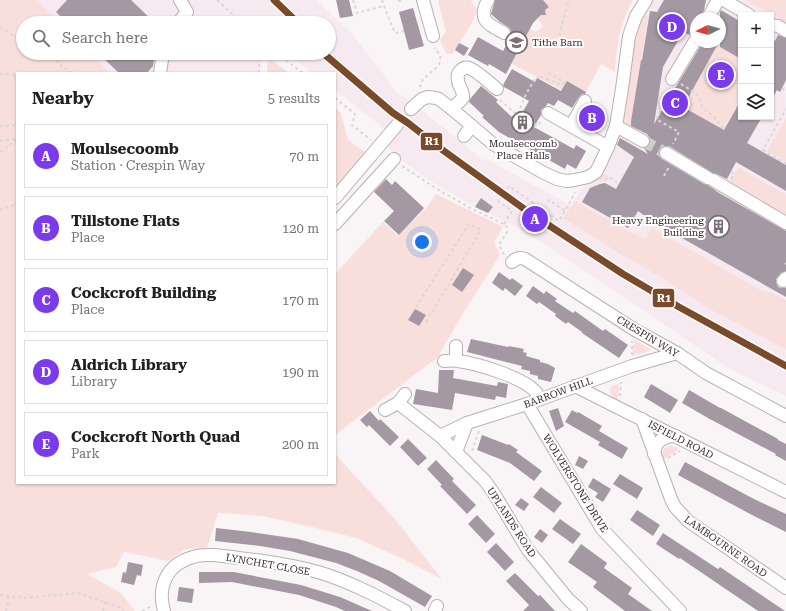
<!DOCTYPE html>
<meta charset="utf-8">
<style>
:root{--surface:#fff;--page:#f2f2f2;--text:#202124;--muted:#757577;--line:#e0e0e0;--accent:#7c3aed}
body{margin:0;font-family:"Roboto Serif",serif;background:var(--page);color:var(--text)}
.controls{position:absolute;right:12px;top:12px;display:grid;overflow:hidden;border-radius:0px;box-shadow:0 1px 3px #0004}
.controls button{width:36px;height:36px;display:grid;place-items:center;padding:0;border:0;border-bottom:1px solid var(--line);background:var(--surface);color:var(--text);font:20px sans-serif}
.compass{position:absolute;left:690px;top:12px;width:36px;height:36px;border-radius:50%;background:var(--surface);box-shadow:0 1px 3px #0004;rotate:265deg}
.you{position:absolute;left:422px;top:242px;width:14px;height:14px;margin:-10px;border:3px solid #fff;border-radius:50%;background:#1a73e8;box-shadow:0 0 0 6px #1a73e833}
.badge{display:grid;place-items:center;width:26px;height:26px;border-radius:50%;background:var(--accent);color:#fff;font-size:13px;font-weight:700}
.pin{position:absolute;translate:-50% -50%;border:2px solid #fff;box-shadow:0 1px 4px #0006}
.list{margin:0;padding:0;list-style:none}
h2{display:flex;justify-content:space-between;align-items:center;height:52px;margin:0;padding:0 16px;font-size:17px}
h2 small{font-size:13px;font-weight:400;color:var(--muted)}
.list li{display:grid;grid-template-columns:26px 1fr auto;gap:12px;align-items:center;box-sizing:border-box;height:64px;margin:0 8px 8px;padding:0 8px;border:1px solid var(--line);border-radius:0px}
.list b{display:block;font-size:15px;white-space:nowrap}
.list p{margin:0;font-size:13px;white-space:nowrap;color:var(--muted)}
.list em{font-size:13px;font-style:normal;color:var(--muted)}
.icon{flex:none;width:22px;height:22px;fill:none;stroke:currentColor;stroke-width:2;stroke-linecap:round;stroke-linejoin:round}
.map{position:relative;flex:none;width:786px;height:611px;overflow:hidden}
.search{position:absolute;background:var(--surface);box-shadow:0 1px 3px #0004;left:16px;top:16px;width:320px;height:44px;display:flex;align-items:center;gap:10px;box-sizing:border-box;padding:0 14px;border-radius:22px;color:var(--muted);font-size:15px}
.panel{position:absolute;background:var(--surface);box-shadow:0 1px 3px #0004;left:16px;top:72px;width:320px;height:412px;border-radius:0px}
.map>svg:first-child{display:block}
.built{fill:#f6e9ef;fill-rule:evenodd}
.green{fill:#f8dfdb}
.building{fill:#a499a2}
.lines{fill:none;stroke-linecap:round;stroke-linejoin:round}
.minor-tunnel{stroke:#d2cccf;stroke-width:12;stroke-dasharray:12 6;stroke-linecap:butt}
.minor-casing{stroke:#b9b0b4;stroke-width:14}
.path{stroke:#dad7d8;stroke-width:2;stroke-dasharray:3 3;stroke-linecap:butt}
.minor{stroke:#fefefe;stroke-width:12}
.rail-1-casing{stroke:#fff;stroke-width:10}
.rail-1{stroke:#7a4b2a;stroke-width:7}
.labels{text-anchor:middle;stroke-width:4;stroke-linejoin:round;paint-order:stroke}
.poi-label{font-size:10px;fill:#37282f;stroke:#fff;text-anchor:start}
.street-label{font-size:10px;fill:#37282f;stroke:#fff}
.line-badge{stroke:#fff;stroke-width:1.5}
.badge-label{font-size:11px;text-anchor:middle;font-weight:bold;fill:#fff}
</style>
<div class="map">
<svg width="786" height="611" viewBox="0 0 786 611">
<rect width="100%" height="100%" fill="#f9f5f7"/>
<g class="built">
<path d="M32 0H317L351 33 388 80 393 89 418 107 484 161 485 159 571 205 579 193 605 161 634 34 649 0H758L786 16V396L730 369 549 247 516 227 475 207 425 178 407 164 387 147 393 135 407 119 401 114 386 130 335 90V73H312L286 53H329V23H56ZM741 15H771V117H741ZM696 18H720V42H696Z"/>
<path d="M87 53H261L260 73H108Z"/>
</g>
<g class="green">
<path d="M0 0H37L60 23H23V53H90L109 73H17V483H335V454L394 518 442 579 401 558 356 538 308 526 262 516 218 513 207 548 185 549 168 561 124 552 116 567 87 574 121 593 135 611H0Z"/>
<path d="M438 0H472L471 1 477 10 473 21 453 53 451 54H446L440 40 446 32Z"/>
<path d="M542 0H633C619 25 617 45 615 72L601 64 586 92 567 81 562 90 512 64 530 29 536 32 543 26 538 19 541 15H544L546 13 545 10 549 7Z"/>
<path d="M746 0H786V22Z"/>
<path d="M644 15 648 16 641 60 631 121V124L633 128 629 133 623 120 634 42 640 22Z"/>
<path d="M717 45 741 59V100L724 130 683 107Z"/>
<path d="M268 57 289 73H267Z"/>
<path d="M335 108 341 113 348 140 367 153 335 191Z"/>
<path d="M786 118V162L767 151Z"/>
<path d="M738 167 786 195V219L728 185Z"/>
<path d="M602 171 609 177C604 180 598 182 592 181Z"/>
<path d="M436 194 503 227 494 242 500 255 462 315 438 357 335 435V274L383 222 398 236 427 207Z"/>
<path d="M575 201 630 232 645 239 652 228 760 290 777 295 786 300V349L710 309 667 281 616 251 563 218Z"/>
<path d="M634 339 652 350 632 356Z"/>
<path d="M619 384 618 401C612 397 608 393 611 386Z"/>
<path d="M671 445 679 449 662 461C661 452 662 448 671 445Z"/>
</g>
<g class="building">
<path d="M67 0H131L155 23H67L56 12Z"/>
<path d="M336 0H349L353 16 340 18Z"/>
<path d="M495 0H543L549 7 545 10 546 15H541L533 23 506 74 489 64 488 66 468 55 478 37 503 51 512 34 510 29 508 27 500 22 491 14Z"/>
<path d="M664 0H706L704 10 701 18H696V32L692 33 689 35 683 32 663 67 654 124 677 85 703 42H719L683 107 724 130 741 100V117H762L747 143 786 165V191L736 162 727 179 717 174 713 173 669 146H666L662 147 659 150V156L662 159 704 184 708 185 719 193 786 231V271L781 273 776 279V283L778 287 781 288H786V297L652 221 638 211 628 228 582 202 590 188 600 184 605 183 616 189 634 157 617 145 620 138 648 154 644 148 647 147 650 144V138L647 134 631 126V121L641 60H642L650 11 657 12Z"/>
<path d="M413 8 424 46 409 50 399 12Z"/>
<path d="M721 10 741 22V59L720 47V12Z"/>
<path d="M778 35 786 38V80L780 92 777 90 771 101V39L775 41Z"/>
<path d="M459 43 469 48 464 56 455 50Z"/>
<path d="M98 53H148L154 60 153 66 147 73H119Z"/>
<path d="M512 69 535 82 537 78 561 91 567 81 586 92 585 94H582L579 97 572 108 558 100 554 106 548 103 546 106 541 110V115L534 127 574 149 576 145 586 151 576 169 567 164 565 169 499 132 482 117 484 116 469 102 470 99 481 86 498 100 496 102 512 117 513 115 519 118 529 101 504 87 503 85Z"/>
<path d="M591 106 607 114 597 132 581 123Z"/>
<path d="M386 179 392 185 395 181 424 208 399 235 384 221 394 211 374 192Z"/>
<path d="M481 198 493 207 488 213 475 207Z"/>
<path d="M463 268 474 275 462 292 452 285Z"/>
<path d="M499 272 510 280 512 278 523 286 515 296 505 288 503 291 492 283Z"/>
<path d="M533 286 544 294 546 291 557 299 555 301 573 313 575 311 603 331 605 329 628 345 619 358 582 333V332L568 322 566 324 555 316 556 314 539 302 537 304 526 296Z"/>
<path d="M415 309 426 315 419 326 408 320Z"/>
<path d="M471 339 508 347 509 346 524 349 523 352 527 353 526 356 540 360V362L548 364 555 368 551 382 538 379V376L530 374V371L521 369 522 366 467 352Z"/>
<path d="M439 370H454L453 378 497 386 498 382 508 384 506 398 496 396 495 400 455 393 452 410 413 404 416 389 438 393Z"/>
<path d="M651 384 678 400 670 413 644 397Z"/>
<path d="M689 390 720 408H721L778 439V440L786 444V461L775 455 776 454 708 418 682 403Z"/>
<path d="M558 408 564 426 556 431 549 411Z"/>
<path d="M572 410 577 413 578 412 602 426 599 431 628 448 622 459 598 445 600 442 565 422Z"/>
<path d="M370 411 379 421 380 419 399 437 390 446 369 425 367 427 360 420Z"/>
<path d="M482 435 508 445 509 444 518 450 516 452 542 471 534 481 510 463 477 450Z"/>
<path d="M408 439 427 458 418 466 400 447Z"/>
<path d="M579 456 588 461 583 469 575 465Z"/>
<path d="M436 460 454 479 452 481 476 505 467 514 440 486 442 485 427 469Z"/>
<path d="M685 462 752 498 786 514V532L752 515 678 475Z"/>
<path d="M620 474 643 488 637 499 613 484Z"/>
<path d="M593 478 611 489 603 502 595 497 598 493 588 487Z"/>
<path d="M541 487 562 503 554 513 533 497Z"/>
<path d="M521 498 529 504 524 511 515 505Z"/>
<path d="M637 510 660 525 653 536 630 520Z"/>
<path d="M477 515 495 534 486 543 468 524Z"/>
<path d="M560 519 581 534 573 544 552 529Z"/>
<path d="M216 528 251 532 298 539 348 553 390 571 432 596 425 607 379 581 357 571 336 563 290 551 260 546 215 541Z"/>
<path d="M540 529 548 535 542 543 534 537Z"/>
<path d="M663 533 718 569 720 567 785 611H758L680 558 679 559 656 544Z"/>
<path d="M496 543 514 562 505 571 487 552Z"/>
<path d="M581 544 607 563 604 568 632 588 628 594 652 611H625L593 587 597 582 568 562Z"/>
<path d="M128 562 143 565 141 576 137 575 134 585 121 582 123 572 126 573Z"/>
<path d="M199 572H234L301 585 340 597 372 611H345L336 607 299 595 232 582 199 583Z"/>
<path d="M515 573 538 596 540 595 555 611H523L529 605 506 581Z"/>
<path d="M179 587 194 589 192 603 177 601Z"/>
</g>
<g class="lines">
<g class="minor-tunnel">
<path d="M397 125 411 109"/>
<path d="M643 141 666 153"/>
</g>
<defs>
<g id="minor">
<path d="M423 0 433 36"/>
<path d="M488 0C477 20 488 24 504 33"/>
<path d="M724 0 749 15"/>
<path d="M708 18 718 0"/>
<path d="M178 23 187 12 180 0"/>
<path d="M771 25 778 26 786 31"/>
<path d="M160 73 163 53"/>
<path d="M672 79 696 39"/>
<path d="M411 109 422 99 428 97 436 98 439 99 452 109 493 144 544 173 557 179 567 181 575 180 588 177 596 172 600 164 608 147 616 126 623 82 629 36 636 16 646 0"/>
<path d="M452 109 463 98C464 90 458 87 458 80 457 76 458 73 460 71 463 68 466 67 469 68 476 70 491 84 497 89"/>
<path d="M548 113 608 147"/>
<path d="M571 126 585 101"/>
<path d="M616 126 643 141"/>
<path d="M464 136 472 126"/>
<path d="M666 153 708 178"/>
<path d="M713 180 786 223"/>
<path d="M335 198 397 125"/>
<path d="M335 224 394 159"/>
<path d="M512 262C516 258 520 257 525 259L635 330 677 353 706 373 786 416"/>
<path d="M783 281 786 278"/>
<path d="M456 346V360"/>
<path d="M444 361C448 361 453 360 457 361 476 363 522 377 535 391 537 393 538 396 539 399"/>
<path d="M575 386 786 492"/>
<path d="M398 403 440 436 485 481 493 492 528 550 568 599 581 611"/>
<path d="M527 404 602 529 680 611"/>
<path d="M385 410 398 403 405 394"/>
<path d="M642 419 671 499 675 507 688 521 786 588"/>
<path d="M440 436 467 423 527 404 632 366 677 353"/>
<path d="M456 452 467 423"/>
<path d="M654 454C655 442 664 435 676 436"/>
<path d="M164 611C157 586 167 564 193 557 200 554 207 555 215 555 248 559 285 563 318 572 348 581 377 596 405 611"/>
<path d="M435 611 437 606"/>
</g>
</defs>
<use href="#minor" class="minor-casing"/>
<g class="path">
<path d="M217 0 242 23"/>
<path d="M353 0 357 13 384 6"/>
<path d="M382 0 387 14 395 33 404 31"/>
<path d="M399 0V1L402 0"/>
<path d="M0 27 23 41"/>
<path d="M559 35 569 0"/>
<path d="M46 53 70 72 72 73"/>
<path d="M276 53 303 73"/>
<path d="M259 73 260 53"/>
<path d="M0 74 17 75"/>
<path d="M681 84 697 94 703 108 716 119 724 130"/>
<path d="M421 87 420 86C421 75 443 70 440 56 439 53 436 50 434 48"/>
<path d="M782 88 786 92"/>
<path d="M672 90 656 119 679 132 673 144"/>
<path d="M335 98 355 114 352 125 371 140"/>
<path d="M500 100 514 112 538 126 541 121"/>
<path d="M518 114 526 94 536 77 539 78V76L562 85 564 82 545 71"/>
<path d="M0 126 17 125"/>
<path d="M0 141 15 139"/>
<path d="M763 150 786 164"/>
<path d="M0 152 6 148 17 139"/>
<path d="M762 152 786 109"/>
<path d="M402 166 437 189 472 209 506 225 507 228V232L499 245 504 255"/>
<path d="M731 172 734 174 731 179"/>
<path d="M664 176 669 167"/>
<path d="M605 180 609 177 619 184"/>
<path d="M548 202 549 200 565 211"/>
<path d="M0 210 17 204"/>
<path d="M504 224 512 211 498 201 509 186 559 221 569 204 575 192"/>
<path d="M785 263 786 264"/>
<path d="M416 307 469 224 481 230 426 322"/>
<path d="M632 355V341"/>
<path d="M620 396 621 382"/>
<path d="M472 451 479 431"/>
<path d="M668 458 680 451"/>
<path d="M0 595 23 598 78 593 121 608 124 611"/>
<path d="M6 611 8 604V597"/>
<path d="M103 611 105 602"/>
<path d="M142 611 152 606"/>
</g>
<use href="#minor" class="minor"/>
<defs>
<g id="rail-1">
<path d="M274 0 298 23"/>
<path d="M323 53 393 113 408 123 444 151 527 211 623 274 679 307 786 366"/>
</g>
</defs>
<use href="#rail-1" class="rail-1-casing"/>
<use href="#rail-1" class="rail-1"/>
</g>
<defs>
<symbol id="school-ring" viewBox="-11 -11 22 22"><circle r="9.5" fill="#fff" stroke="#7b7075" stroke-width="1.5"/><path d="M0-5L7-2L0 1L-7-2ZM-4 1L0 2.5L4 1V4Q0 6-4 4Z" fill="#7b7075"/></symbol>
<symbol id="building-ring" viewBox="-11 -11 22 22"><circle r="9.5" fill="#fff" stroke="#7b7075" stroke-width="1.5"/><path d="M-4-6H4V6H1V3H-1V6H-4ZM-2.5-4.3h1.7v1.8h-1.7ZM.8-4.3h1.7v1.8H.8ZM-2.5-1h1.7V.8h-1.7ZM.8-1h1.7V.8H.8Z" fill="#7b7075"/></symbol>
</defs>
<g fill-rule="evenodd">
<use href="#school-ring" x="504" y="30" width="25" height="25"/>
<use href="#building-ring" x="510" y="110" width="25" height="25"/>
<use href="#building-ring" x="706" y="214" width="25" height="25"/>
</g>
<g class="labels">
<g class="poi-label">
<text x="532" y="46">Tithe Barn</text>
<text x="523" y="147" text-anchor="middle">Moulsecoomb<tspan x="523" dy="12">Place Halls</tspan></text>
<text x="704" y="224" text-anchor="end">Heavy Engineering<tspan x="704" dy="12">Building</tspan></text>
</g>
<g class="street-label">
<text transform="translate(648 336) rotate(31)" y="4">CRESPIN WAY</text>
<text transform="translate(558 392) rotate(-20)" y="4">BARROW HILL</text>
<text transform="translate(681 439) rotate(27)" y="4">ISFIELD ROAD</text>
<text transform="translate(576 483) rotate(58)" y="4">WOLVERSTONE DRIVE</text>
<text transform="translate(512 522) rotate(57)" y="4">UPLANDS ROAD</text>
<text transform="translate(726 546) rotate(35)" y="4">LAMBOURNE ROAD</text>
<text transform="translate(268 564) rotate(10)" y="4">LYNCHET CLOSE</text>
</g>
</g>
<g class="line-badge">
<rect x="420" y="132" width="23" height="19" rx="4" fill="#7a4b2a"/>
<rect x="652" y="288" width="23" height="20" rx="4" fill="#7a4b2a"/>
</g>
<g class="badge-label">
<text x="432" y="145">R1</text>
<text x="664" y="302">R1</text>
</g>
</svg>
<div class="controls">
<button>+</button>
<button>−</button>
<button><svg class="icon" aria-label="layers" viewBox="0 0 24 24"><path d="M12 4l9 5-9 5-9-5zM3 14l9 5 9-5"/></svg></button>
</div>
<svg class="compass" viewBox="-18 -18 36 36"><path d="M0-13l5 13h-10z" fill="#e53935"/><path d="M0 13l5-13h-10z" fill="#757577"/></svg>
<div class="you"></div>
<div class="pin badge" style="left:535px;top:219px">A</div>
<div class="pin badge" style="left:592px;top:118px">B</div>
<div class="pin badge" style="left:675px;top:103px">C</div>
<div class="pin badge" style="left:672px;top:27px">D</div>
<div class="pin badge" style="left:721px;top:75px">E</div>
<div class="search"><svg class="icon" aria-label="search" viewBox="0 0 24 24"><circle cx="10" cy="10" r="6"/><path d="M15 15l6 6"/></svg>Search here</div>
<section class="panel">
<h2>Nearby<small>5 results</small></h2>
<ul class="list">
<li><span class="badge">A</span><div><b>Moulsecoomb</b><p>Station · Crespin Way</p></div><em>70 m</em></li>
<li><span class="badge">B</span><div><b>Tillstone Flats</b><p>Place</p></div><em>120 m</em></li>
<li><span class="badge">C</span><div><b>Cockcroft Building</b><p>Place</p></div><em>170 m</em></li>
<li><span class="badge">D</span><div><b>Aldrich Library</b><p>Library</p></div><em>190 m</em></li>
<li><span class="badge">E</span><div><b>Cockcroft North Quad</b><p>Park</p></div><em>200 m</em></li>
</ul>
</section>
</div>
